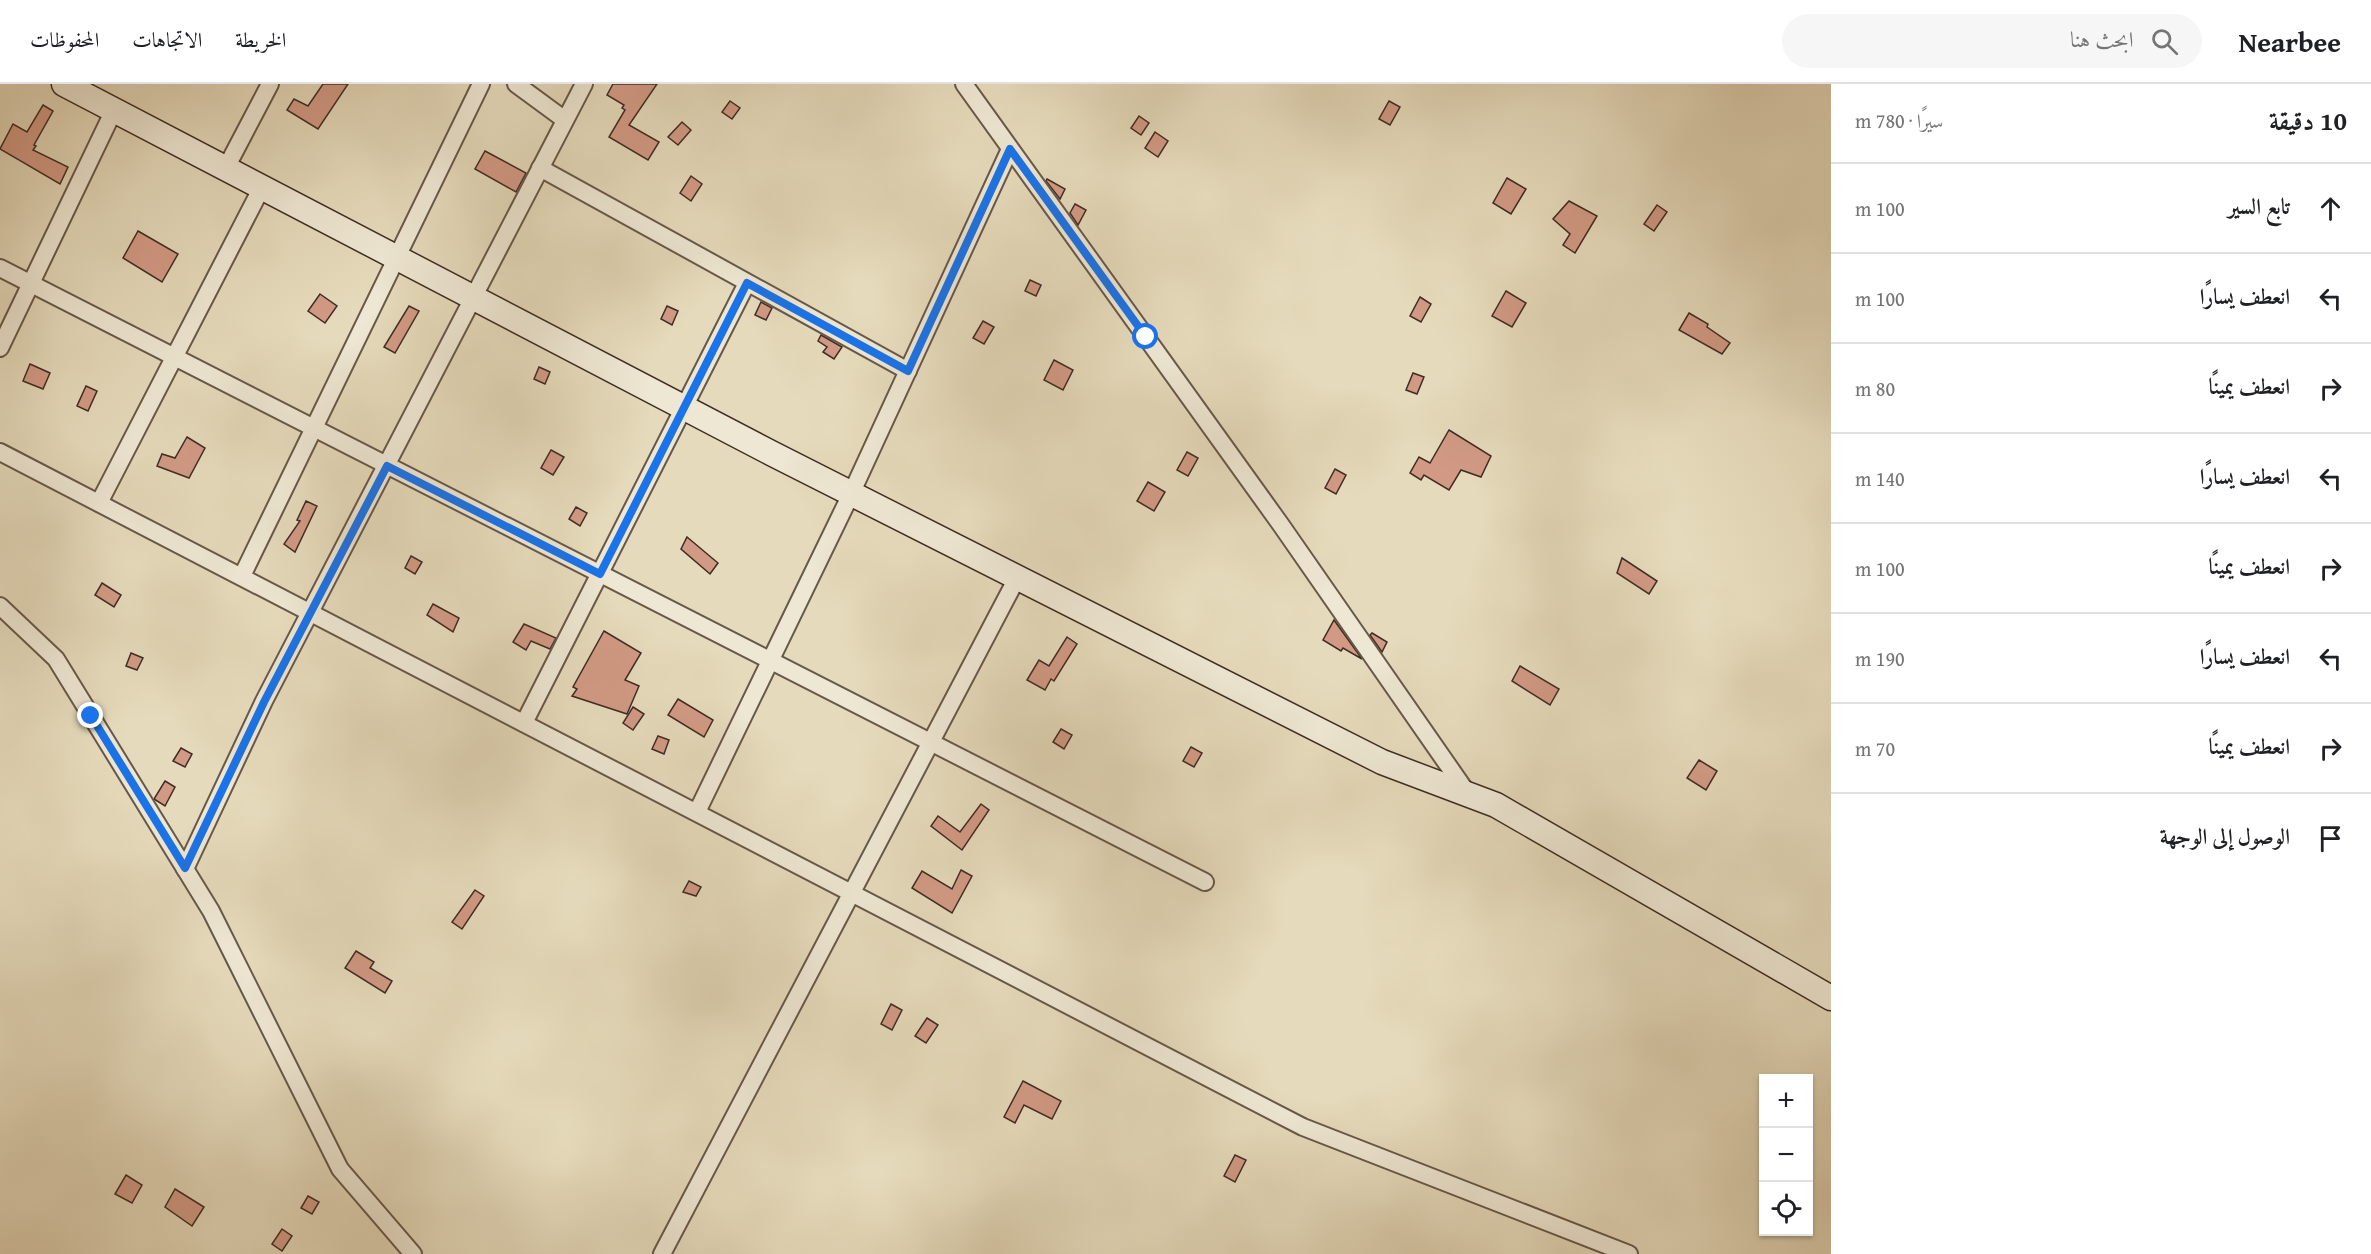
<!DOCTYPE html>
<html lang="ar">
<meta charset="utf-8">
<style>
:root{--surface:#fff;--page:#f6f6f6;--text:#202124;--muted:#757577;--line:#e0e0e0}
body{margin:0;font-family:"Gentium Book Plus",Amiri,serif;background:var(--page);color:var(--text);direction:rtl}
.controls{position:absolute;right:18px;bottom:18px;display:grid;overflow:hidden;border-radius:0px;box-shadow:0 2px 4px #0004}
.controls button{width:54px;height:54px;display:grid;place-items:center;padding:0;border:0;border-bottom:2px solid var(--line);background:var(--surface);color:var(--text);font:30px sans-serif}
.stop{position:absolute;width:18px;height:18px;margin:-14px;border:4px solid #1a73e8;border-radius:50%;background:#fff}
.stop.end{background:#1a73e8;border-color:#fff;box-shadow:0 2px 6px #0008}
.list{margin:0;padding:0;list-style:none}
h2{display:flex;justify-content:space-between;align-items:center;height:78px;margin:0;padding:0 24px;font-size:26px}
h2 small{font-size:20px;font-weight:400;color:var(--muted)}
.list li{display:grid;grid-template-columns:39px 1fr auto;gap:18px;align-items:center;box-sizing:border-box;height:90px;padding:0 24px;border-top:2px solid var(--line)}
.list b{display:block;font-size:22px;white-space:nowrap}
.list em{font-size:20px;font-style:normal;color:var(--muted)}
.icon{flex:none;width:33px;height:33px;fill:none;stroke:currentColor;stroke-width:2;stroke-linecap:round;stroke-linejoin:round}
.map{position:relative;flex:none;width:1831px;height:1170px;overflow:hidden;direction:ltr}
header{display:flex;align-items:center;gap:36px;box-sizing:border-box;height:84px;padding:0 30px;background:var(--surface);border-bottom:2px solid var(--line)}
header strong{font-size:28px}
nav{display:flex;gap:33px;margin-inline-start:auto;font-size:21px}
.search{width:420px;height:54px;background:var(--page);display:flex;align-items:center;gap:15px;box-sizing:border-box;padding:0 21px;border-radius:33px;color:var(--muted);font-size:22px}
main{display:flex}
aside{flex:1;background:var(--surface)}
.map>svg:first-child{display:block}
.building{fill:#d29a85;stroke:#3f2c23;stroke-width:1.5}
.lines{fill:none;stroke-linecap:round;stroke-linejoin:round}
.street-casing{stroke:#685849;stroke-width:20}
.secondary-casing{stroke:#3f2c23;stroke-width:27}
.street{stroke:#eee7d3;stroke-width:16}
.secondary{stroke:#eee7d3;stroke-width:24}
.route{stroke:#1a73e8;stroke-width:8}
</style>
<header>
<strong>Nearbee</strong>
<div class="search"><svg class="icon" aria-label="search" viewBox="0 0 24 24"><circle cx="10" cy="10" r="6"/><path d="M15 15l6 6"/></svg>ابحث هنا</div>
<nav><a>الخريطة</a><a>الاتجاهات</a><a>المحفوظات</a></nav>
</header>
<main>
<aside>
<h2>10 دقيقة<small>سيرًا · 780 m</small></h2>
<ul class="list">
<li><svg class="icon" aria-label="ahead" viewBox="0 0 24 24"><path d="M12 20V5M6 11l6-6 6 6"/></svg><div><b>تابع السير</b></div><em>100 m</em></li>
<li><svg class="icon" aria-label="left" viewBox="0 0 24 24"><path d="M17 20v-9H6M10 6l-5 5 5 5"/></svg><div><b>انعطف يسارًا</b></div><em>100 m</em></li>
<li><svg class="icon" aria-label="right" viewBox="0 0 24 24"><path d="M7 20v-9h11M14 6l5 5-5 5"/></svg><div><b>انعطف يمينًا</b></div><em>80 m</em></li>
<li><svg class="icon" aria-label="left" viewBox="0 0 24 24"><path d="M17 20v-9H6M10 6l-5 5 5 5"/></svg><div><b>انعطف يسارًا</b></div><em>140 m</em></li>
<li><svg class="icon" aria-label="right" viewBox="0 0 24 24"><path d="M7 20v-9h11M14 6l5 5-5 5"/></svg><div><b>انعطف يمينًا</b></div><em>100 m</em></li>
<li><svg class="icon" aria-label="left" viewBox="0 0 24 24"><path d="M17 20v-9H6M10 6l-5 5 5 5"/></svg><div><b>انعطف يسارًا</b></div><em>190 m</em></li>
<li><svg class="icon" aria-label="right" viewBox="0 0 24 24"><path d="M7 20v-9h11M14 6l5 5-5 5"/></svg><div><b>انعطف يمينًا</b></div><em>70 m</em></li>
<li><svg class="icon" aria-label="arrive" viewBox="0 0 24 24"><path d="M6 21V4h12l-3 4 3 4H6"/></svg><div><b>الوصول إلى الوجهة</b></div></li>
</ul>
</aside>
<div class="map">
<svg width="1831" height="1170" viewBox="0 0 1831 1170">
<rect width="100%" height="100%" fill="#e5dabb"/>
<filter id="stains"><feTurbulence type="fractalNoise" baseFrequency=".00333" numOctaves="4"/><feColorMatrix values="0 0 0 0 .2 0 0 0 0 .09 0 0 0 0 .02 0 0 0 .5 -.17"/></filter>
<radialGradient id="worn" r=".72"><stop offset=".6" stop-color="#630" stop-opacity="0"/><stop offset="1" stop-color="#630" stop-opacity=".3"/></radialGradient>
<g class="building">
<path d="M323 0H348L318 45 287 26 294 15 308 22Z"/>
<path d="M613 0H657L629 41 659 58 648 76 609 53 625 26 622 24 624 21 607 11Z"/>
<path d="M730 17 740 24 732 35 722 28Z"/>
<path d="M1389 17 1400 23 1390 41 1379 35Z"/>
<path d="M43 21 53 27 34 61 36 62 33 66 68 83 60 100 0 65 13 40 27 48Z"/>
<path d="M1139 32 1149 39 1141 51 1131 44Z"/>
<path d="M682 38 691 46 678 61 668 53Z"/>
<path d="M1155 48 1168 57 1158 73 1145 64Z"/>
<path d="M485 67 526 89 516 108 475 85Z"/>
<path d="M691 92 702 100 691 117 680 109Z"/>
<path d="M1507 94 1526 105 1511 130 1493 119Z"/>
<path d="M1047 95 1065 105 1060 115 1046 97Z"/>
<path d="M1569 117 1597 132 1575 169 1563 161 1570 150 1553 135Z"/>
<path d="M1075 120 1086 126 1078 141 1070 129Z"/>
<path d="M1657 121 1667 128 1654 147 1644 140Z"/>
<path d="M138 147 178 170 162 198 123 174Z"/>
<path d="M1030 196 1041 201 1036 212 1025 207Z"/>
<path d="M1506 207 1526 219 1512 243 1492 232Z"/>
<path d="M320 210 337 222 325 239 308 227Z"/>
<path d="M1420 213 1431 220 1421 238 1410 232Z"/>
<path d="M761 218 772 224 766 236 755 231Z"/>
<path d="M409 222 419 227 395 269 384 263Z"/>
<path d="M667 222 678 227 672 241 661 235Z"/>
<path d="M1689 229 1708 240 1707 243 1730 259 1722 270 1679 246Z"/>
<path d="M983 237 994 243 984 260 973 254Z"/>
<path d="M821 251 842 263 834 275 823 268 827 263 818 257Z"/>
<path d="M1054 276 1073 286 1063 306 1044 296Z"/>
<path d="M30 280 50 289 43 305 23 297Z"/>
<path d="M539 283 550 288 545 300 534 295Z"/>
<path d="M1413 289 1424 293 1417 310 1406 306Z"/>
<path d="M86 302 97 307 88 327 77 322Z"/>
<path d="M1449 346 1491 372 1481 393 1461 386 1449 406 1424 391 1421 396 1410 389 1419 373 1430 379Z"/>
<path d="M187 353 205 364 189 394 157 382 162 370 175 374Z"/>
<path d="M551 366 564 373 553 391 541 384Z"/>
<path d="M1187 368 1198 374 1188 392 1177 386Z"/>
<path d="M1335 385 1346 391 1336 410 1325 404Z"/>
<path d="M1148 398 1165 408 1154 427 1137 417Z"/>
<path d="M306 417 317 422 295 468 284 460 300 437 297 436Z"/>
<path d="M576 423 587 429 580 442 569 435Z"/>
<path d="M687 453 718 479 710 490 681 465Z"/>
<path d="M411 472 422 478 415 490 405 484Z"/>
<path d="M1622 474 1657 497 1649 510 1617 489Z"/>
<path d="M102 499 121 511 114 523 95 511Z"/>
<path d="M433 520 459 534 453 548 427 531Z"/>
<path d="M1334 536 1362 575 1343 564 1341 567 1323 556Z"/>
<path d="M524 540 556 554 550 565 531 557 526 566 513 558Z"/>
<path d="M604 547 641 569 625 596 639 602 627 630 572 612 577 605 573 603Z"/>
<path d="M1372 549 1387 558 1382 568 1370 551Z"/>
<path d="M1067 553 1077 560 1054 597 1051 595 1045 606 1027 596 1039 576 1049 582Z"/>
<path d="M131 569 143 574 137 586 126 582Z"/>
<path d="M1520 582 1559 605 1550 621 1512 597Z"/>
<path d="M678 615 713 636 704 653 668 631Z"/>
<path d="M633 623 644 630 633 646 623 639Z"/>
<path d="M1061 645 1072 651 1064 665 1053 658Z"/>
<path d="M658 652 669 656 664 670 652 665Z"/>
<path d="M1191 663 1202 669 1194 683 1183 677Z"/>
<path d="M181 664 192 670 185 683 173 677Z"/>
<path d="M1699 676 1717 687 1706 706 1687 694Z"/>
<path d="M165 697 175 703 165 722 154 715Z"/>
<path d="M981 720 989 726 962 766 931 742 938 732 960 748Z"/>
<path d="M961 786 972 792 952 829 912 804 922 787 952 805Z"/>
<path d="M689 797 701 803 696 812 683 808Z"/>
<path d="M475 806 484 812 462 845 452 838Z"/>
<path d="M356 867 374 878 370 884 392 897 385 909 345 884Z"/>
<path d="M891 920 902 926 892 946 881 940Z"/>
<path d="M927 934 938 941 926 959 915 952Z"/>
<path d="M1023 997 1061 1017 1052 1035 1024 1021 1015 1039 1004 1033Z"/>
<path d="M1235 1071 1246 1076 1235 1098 1224 1092Z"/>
<path d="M126 1091 142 1101 132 1119 115 1110Z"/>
<path d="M175 1105 204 1123 192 1142 165 1123Z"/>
<path d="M308 1112 319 1118 312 1130 301 1124Z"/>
<path d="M282 1145 292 1152 282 1167 272 1160Z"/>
</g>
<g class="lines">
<defs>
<g id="street">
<path d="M516 0 565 36"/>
<path d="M964 0 1281 441 1468 710"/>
<path d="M226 84 270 0"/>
<path d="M540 84 908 287"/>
<path d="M0 184 1205 798"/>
<path d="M0 264 114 26"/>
<path d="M0 368 1303 1043 1629 1170"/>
<path d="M99 419 262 103"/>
<path d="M242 492 481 0"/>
<path d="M0 522 56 575 211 827 340 1085 413 1170"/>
<path d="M524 639 747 199"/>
<path d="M697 728 851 410 1010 65"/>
<path d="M185 785 264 617 584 0"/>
<path d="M662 1170 1017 494"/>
</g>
<path id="secondary" d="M64 0 771 369 1382 678 1496 721 1831 914"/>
</defs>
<use href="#street" class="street-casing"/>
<use href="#secondary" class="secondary-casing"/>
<use href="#street" class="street"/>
<use href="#secondary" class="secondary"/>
</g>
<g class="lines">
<path class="route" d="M91 632 185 784 264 618 387 382 600 490 747 199 908 287 1010 65 1146 253"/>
</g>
<rect width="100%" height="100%" filter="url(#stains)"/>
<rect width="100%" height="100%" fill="url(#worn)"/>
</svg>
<div class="controls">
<button>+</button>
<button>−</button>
<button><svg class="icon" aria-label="locate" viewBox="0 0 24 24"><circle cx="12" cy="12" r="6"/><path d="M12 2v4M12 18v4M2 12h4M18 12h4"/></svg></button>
</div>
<div class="stop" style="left:1146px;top:253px"></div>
<div class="stop end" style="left:91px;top:632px"></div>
</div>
</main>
